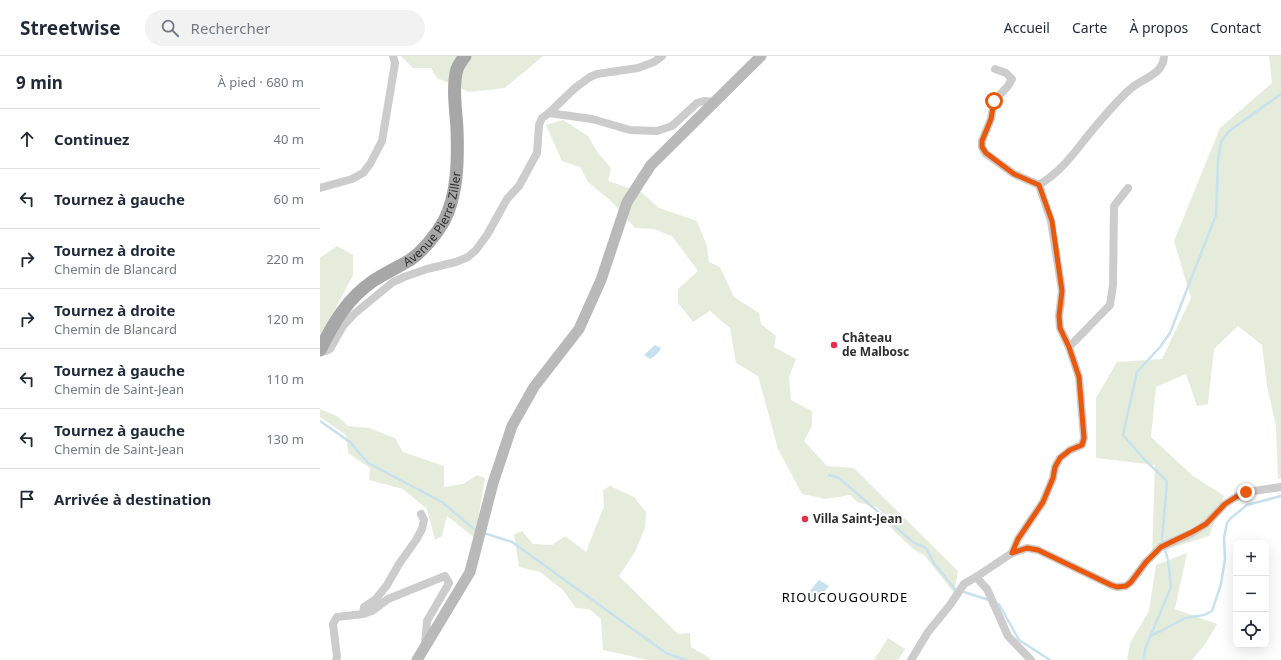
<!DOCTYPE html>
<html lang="fr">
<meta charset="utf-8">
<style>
:root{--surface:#fff;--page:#f2f2f3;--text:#1f2937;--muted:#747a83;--line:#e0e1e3}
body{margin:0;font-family:"Noto Sans",sans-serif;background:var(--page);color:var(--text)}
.controls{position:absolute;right:12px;bottom:12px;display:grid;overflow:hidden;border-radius:8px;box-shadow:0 4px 16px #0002}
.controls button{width:36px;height:36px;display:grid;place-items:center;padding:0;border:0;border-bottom:1px solid var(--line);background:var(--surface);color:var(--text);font:20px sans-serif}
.stop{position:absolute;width:12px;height:12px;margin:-9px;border:3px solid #ea580c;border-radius:50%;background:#fff}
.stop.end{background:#ea580c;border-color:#fff;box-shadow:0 1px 4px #0008}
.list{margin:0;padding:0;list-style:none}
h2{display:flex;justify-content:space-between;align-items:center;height:52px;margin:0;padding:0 16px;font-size:17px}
h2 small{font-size:13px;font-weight:400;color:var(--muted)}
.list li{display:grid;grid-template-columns:26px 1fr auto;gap:12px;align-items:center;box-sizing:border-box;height:60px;padding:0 16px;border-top:1px solid var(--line)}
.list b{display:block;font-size:15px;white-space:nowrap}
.list p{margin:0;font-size:13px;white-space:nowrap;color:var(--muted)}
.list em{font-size:13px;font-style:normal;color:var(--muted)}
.icon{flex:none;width:22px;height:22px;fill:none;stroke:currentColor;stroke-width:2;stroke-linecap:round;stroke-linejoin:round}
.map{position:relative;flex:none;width:961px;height:604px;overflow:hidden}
header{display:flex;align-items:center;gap:24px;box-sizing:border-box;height:56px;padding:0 20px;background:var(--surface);border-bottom:1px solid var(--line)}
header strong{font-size:19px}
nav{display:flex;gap:22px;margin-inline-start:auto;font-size:14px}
.search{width:280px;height:36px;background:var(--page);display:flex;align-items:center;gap:10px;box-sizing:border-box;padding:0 14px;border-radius:22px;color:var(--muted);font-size:15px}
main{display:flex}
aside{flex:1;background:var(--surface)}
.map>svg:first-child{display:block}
.green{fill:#e6ecdc}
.water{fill:#c7e2ed}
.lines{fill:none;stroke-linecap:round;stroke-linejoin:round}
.stream{stroke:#c7e2ed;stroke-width:2.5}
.minor{stroke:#ccc;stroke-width:8}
.secondary{stroke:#b9b9b9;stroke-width:11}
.primary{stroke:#a7a7a7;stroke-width:13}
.route{stroke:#ea580c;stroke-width:5}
.poi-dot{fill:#eb2b4a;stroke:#fff;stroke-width:1.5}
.labels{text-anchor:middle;stroke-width:4;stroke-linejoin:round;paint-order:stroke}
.street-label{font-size:12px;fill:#2f2f2f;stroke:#fff}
.poi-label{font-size:12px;font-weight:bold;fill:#2f2f2f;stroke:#fff;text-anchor:start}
.neighbourhood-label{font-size:13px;letter-spacing:1px;fill:#000;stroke:#fff}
</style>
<header>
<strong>Streetwise</strong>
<div class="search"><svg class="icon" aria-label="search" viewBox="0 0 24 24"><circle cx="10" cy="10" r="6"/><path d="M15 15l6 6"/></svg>Rechercher</div>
<nav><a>Accueil</a><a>Carte</a><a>À propos</a><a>Contact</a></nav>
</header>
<main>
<aside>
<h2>9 min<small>À pied · 680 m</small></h2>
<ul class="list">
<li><svg class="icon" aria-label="ahead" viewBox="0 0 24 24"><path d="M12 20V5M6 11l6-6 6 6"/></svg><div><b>Continuez</b></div><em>40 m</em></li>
<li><svg class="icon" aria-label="left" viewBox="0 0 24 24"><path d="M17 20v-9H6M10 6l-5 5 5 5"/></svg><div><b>Tournez à gauche</b></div><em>60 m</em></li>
<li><svg class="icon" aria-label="right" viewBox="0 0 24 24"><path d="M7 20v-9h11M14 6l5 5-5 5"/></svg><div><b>Tournez à droite</b><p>Chemin de Blancard</p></div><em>220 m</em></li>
<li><svg class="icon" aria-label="right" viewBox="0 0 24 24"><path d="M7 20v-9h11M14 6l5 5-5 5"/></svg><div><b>Tournez à droite</b><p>Chemin de Blancard</p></div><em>120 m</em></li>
<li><svg class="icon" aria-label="left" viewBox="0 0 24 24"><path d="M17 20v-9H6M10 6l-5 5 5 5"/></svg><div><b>Tournez à gauche</b><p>Chemin de Saint-Jean</p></div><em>110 m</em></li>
<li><svg class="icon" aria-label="left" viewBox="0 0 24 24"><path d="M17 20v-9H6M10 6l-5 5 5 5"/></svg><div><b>Tournez à gauche</b><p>Chemin de Saint-Jean</p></div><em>130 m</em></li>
<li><svg class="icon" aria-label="arrive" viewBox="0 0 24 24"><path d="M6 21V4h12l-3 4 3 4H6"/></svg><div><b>Arrivée à destination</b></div></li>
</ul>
</aside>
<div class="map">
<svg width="961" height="604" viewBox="0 0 961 604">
<rect width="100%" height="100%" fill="#fff"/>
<g class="green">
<path d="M81 0H223L185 32 149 36 117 22 111 12H93Z"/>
<path d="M949 0H961V422L958 423 956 370 947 330 942 289 918 270 894 293 888 348 877 350 866 318 836 331 831 381 873 420 904 440 889 480 832 498 835 409 776 402V342L797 306 842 303 871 242 854 185 900 72 952 27Z"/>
<path d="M243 64 268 80 278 97 291 112 288 125 321 136 339 152 377 165 387 190 389 206 400 211 414 241 439 257 441 268 456 280 454 291 476 303 469 321 471 344 492 355V370L484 385 507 410 534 412 638 515 634 537 605 500 593 493 569 470 566 459 556 451 537 446 530 439 506 443 482 438 458 393 438 320 416 307 410 272 390 255 373 266 358 247V233L378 215 352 180 334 173 315 172 291 145 268 126 260 111 242 105 226 69Z"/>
<path d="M17 190 33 199V219L0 282V202Z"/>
<path d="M0 353 17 360 28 370 49 372 75 382 83 396 124 410V431L143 428 157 419 165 422 155 482 127 460 122 480 115 484 107 453 83 433 49 424 50 412 28 397 26 379 0 361Z"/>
<path d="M290 430 314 441 326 456 325 472 315 496 299 520 358 578 370 577 371 591 390 602V604H328L283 594 281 563 269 553 256 552 243 534 220 516 199 511 194 478 202 475 213 488 232 489 245 480 266 496 284 450 283 434Z"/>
<path d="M867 497 855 553 897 568 886 587 872 604H807L810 587 829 555 836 509Z"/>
<path d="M568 582 585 593 578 604H554Z"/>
</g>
<g class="water">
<path d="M335 289 341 292C339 297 335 300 330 303L324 299Z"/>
<path d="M499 524 509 530 494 547 485 541Z"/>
</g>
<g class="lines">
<g class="stream">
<path d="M0 365 30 386 48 407 122 446 154 473 157 475"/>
<path d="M509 419 519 422 594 487 606 492 614 507 635 533"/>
<path d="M164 477 192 486 346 597 366 604"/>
<path d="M644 536 669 544"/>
<path d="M679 548 699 584 730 604"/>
<path d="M830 580 841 575 865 562 884 559 892 555 901 528 905 503 904 482 907 467 911 462 927 449 961 440"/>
<path d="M824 604 825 593 851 531 848 504 842 484 847 425 825 404 803 379 817 316 840 291 850 277 896 159 898 105 901 86 909 75 961 38"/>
</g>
<g class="minor">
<path d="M675 13 686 17 692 23 688 30 674 45 671 63 662 85V91L665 97 694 118 719 129"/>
<path d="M229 57 272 63 310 74 337 75 352 70 377 47 384 45 394 46"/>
<path d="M0 132 32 123 43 117 50 108 62 85 75 7 73 0"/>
<path d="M749 291 790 249 793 229 794 150 808 132"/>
<path d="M0 295H6L10 293 23 270 34 258 73 226 84 221 107 213 136 206 148 201 156 194 167 179 187 143 199 130 217 97 219 69 222 62 229 57 255 32 270 21 277 18 318 12 334 6 342 0"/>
<path d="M692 497 698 483 723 446 733 422 735 411 740 402 750 394 762 389 764 382 759 321 749 291 740 272 739 260 742 235 731 165 719 129C740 116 751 101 766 82 779 66 793 49 809 34 820 23 844 19 844 0"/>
<path d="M656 521 667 533 688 580 711 604"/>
<path d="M43 558 44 551 56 543 67 529 79 508 96 484 102 473 104 464 101 458"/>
<path d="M16 604 17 601 13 568 17 561 43 558 52 555 68 543 125 520 129 527 107 565 105 588"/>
<path d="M591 604 608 576 630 549 644 528 656 521 692 497 707 492 718 494 791 529 797 531 806 530 811 526 826 506 841 491 872 477 886 468 905 448 916 441 927 436 961 431"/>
</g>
<path class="secondary" d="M97 604 150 516 173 427 192 370 214 331 259 273 281 224 307 146 331 109 441 0"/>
<path class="primary" id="s1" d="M0 294C14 266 27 243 53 225 65 217 78 211 90 204 103 195 116 179 124 165 138 138 138 103 137 73 136 54 132 32 137 13 139 8 142 4 145 0"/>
</g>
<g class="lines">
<path class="route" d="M674 45 671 63 662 85V91L666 97 694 118 719 129 732 165 742 235 739 260 740 272 749 291 759 321 764 382 762 389 750 394 740 402 735 411 733 422 723 446 698 483 692 497 707 492 718 494 791 529 797 531 806 530 811 526 826 506 841 491 872 476 886 468 905 448 916 441 926 436"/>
</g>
<g class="poi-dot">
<circle cx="514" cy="289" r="4"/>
<circle cx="485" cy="463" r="4"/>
</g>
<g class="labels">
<g class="street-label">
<text dy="4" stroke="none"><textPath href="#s1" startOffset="179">Avenue Pierre Ziller</textPath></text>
</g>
<g class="poi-label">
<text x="522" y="286">Château<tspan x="522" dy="14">de Malbosc</tspan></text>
<text x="493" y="467">Villa Saint-Jean</text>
</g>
<g class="neighbourhood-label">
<text x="525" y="546">RIOUCOUGOURDE</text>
</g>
</g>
</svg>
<div class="controls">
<button>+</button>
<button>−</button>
<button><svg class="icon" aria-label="locate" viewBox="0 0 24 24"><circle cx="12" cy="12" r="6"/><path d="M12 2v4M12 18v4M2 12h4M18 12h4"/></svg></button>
</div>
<div class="stop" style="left:674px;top:45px"></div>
<div class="stop end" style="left:926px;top:436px"></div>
</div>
</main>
